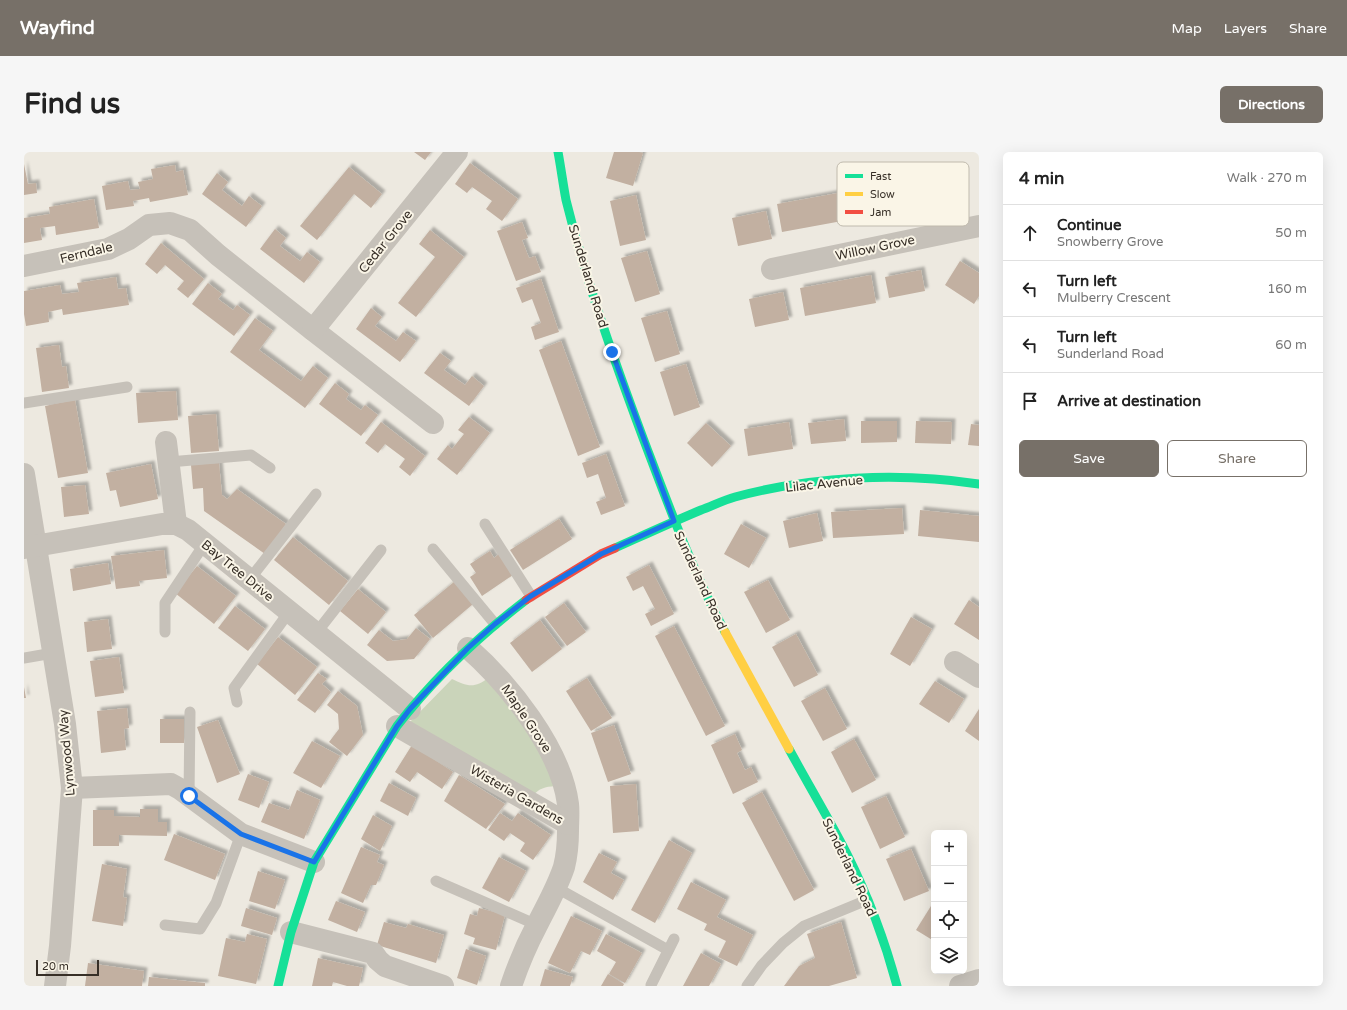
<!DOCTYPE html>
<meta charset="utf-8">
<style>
:root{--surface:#fff;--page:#f6f6f6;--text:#222;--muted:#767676;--line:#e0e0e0;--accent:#777068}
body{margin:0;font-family:"Varela Round",sans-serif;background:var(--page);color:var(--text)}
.controls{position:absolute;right:12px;bottom:12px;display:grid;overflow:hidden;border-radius:6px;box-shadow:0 4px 16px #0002}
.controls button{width:36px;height:36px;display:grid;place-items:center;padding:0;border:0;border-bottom:1px solid var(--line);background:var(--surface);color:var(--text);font:20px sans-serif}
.scale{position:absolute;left:12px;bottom:10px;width:63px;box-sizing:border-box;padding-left:4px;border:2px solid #372f27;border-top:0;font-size:11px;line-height:14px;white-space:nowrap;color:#372f27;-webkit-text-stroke:3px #faf5e7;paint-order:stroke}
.stop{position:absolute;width:12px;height:12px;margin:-9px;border:3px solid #1a73e8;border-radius:50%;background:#fff}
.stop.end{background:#1a73e8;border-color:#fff;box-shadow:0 1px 4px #0008}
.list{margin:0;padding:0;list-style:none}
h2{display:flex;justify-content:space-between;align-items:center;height:52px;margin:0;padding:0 16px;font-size:17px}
h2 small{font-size:13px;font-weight:400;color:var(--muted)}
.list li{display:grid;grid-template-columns:26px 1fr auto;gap:12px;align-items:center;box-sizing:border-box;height:56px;padding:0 16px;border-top:1px solid var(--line)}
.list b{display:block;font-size:15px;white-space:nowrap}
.list p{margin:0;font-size:13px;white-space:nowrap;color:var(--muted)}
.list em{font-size:13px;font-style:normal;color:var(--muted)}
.actions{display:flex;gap:8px;padding:12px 16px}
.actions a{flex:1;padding:9px 0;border:1px solid var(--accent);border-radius:6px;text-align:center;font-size:14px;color:var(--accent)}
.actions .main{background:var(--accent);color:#fff}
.icon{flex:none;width:22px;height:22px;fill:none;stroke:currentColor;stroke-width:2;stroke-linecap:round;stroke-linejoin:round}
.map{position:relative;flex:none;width:955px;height:834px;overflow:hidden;border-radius:6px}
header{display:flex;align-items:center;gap:24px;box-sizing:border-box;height:56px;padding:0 20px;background:var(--accent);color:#fff}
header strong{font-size:19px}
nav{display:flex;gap:22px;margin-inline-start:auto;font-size:14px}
.intro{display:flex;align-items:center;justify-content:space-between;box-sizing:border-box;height:96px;padding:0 24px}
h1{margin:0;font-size:28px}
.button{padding:10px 18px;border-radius:6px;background:var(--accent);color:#fff;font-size:14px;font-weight:700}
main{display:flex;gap:24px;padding:0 24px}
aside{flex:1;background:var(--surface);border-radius:6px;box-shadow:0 4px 16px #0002}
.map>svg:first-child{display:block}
.green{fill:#cad4ba}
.building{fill:#c2b0a1;filter:url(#shadow)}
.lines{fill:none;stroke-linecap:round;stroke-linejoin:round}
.lane{stroke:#c6c1b9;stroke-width:11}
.street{stroke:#c6c1b9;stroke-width:22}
.fast{stroke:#16e098;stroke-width:9}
.slow{stroke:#ffcf43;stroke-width:9}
.jam{stroke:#f24e42;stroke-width:9}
.route{stroke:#1a73e8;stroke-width:5}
.labels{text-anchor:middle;stroke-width:4;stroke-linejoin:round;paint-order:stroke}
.street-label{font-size:13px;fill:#372f27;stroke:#faf5e7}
.key{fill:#faf5e7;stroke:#c0baad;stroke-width:1}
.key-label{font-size:11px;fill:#372f27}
</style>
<header>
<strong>Wayfind</strong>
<nav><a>Map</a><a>Layers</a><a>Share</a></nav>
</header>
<div class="intro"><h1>Find us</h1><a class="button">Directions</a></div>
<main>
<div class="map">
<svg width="955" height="834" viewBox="0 0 955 834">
<defs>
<filter id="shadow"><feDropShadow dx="3.5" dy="-3.5" stdDeviation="1" flood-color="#0004"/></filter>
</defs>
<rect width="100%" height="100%" fill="#ede9e0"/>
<path class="green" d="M464 526 511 587 531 634C521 635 515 636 509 644L385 571 428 527C442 534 451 537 464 526Z"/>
<g class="building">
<path d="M390 0H407L401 8Z"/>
<path d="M590 0H615L619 1 609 34 582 26Z"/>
<path d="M446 11 494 47 478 69 462 57 468 49 448 35 443 41 431 32Z"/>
<path d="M0 12 4 32 12 31 13 41 0 43Z"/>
<path d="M151 13 152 20 159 18 164 43 126 50 125 46 109 49 110 54 82 58 78 34 104 29 106 38 116 37 114 30 129 27 127 17Z"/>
<path d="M325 15 358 42 347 56 330 42 293 88 276 74Z"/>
<path d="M193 21 204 30 198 38 218 54 225 44 238 54 222 75 178 42Z"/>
<path d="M825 39 829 67 758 80 753 52Z"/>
<path d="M612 43 622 88 596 94 586 49Z"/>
<path d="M70 47 75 76 32 83 31 74 16 76 18 88 0 91V66L26 62 25 55Z"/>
<path d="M742 59 748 87 714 94 708 66Z"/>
<path d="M498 70 504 86 498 88 505 106 511 104 517 120 492 129 473 79Z"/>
<path d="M251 77 262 86 256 94 276 109 283 100 296 110 280 131 236 97Z"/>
<path d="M406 78 440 105 392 165 374 151 411 105 395 92Z"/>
<path d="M137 91 180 127 164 146 153 137 160 129 141 113 133 122 121 112Z"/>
<path d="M623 99 636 142 611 150 597 106Z"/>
<path d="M936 109 955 121V144L950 152 921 133Z"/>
<path d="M897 118 901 139 865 146 861 125Z"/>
<path d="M847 123 852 151 781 164 776 136Z"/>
<path d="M92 125 94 137 102 136 105 153 39 163 38 157 24 160 25 170 2 174 0 162V139L36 133 38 142 55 140 53 131Z"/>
<path d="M517 127 535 180 511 188 507 175 517 171 508 147 498 151 492 136Z"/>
<path d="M184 131 198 142 194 147 209 158 213 153 226 163 210 184 168 152Z"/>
<path d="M759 140 765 168 731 175 725 147Z"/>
<path d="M347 156 358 165 351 174 372 189 379 180 392 189 376 210 332 177Z"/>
<path d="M643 159 656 202 631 210 617 166Z"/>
<path d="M231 166 249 179 235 198 277 229 289 214 304 226 281 256 206 200Z"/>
<path d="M537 189 576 295 554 304 515 198Z"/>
<path d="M35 193 38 215 42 214 45 236 18 240 12 196Z"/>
<path d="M416 201 427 209 420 218 441 233 448 224 460 234 445 254 400 221Z"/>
<path d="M662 212 676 255 650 264 636 220Z"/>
<path d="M311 231 325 242 322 247 337 258 341 253 354 263 337 284 295 252Z"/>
<path d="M152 239 154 268 114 271 112 241Z"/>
<path d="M51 248 64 321 34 326 21 254Z"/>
<path d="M192 262 195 299 167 301 164 264Z"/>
<path d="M445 265 466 281 433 323 413 307 424 293 428 297 440 282 434 278Z"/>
<path d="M820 267 822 289 787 292 784 271Z"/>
<path d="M837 269H873V290L837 291Z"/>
<path d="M892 269 928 270 927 292 891 291Z"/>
<path d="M357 270 401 304 386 324 375 315 381 307 361 292 354 301 341 291Z"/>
<path d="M765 270 769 297 724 304 720 277Z"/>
<path d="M682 271 707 294 688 315 663 291Z"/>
<path d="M947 272 955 273V294L944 293Z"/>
<path d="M582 302 601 354 577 363 572 350 582 346 574 322 563 326 558 311Z"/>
<path d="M195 311 198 343 203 347 213 337 262 372 241 402 180 359 179 336 169 337 167 313Z"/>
<path d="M127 312 134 347 96 355 92 338 86 339 82 321Z"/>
<path d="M61 333 65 362 40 365 37 335Z"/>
<path d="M878 356 880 382 809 386 807 360Z"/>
<path d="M896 358 955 364V390L894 384Z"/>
<path d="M793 361 799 389 765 396 759 369Z"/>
<path d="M535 367 548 387 499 418 486 398Z"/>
<path d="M717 372 742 386 725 416 700 402Z"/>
<path d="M269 385 324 429 305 453 250 408Z"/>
<path d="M140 398 143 426 115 429 116 434 92 437 87 404Z"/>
<path d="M466 399 470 406 475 402 489 423 458 444 446 425 452 421 446 412Z"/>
<path d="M84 411 87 432 49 439 46 417Z"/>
<path d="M625 413 650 462 627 474 621 462 631 457 619 434 609 439 602 425Z"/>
<path d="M173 414 212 444 190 472 151 441Z"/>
<path d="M744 428 766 468 742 481 720 440Z"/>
<path d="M430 430 449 452 409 486 390 463Z"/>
<path d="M334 437 362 460 344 482 316 459Z"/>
<path d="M945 448 955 455V488L930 472Z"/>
<path d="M540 451 562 480 543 494 521 465Z"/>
<path d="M211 454 241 477 224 499 194 476Z"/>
<path d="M887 465 908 477 886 514 866 502Z"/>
<path d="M84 467 88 497 63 500 60 470Z"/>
<path d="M516 468 538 497 508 520 486 491Z"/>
<path d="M650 474 701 574 682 584 631 484Z"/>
<path d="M392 476 406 487 390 507 363 509 343 493 355 478 369 489 383 487Z"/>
<path d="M772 482 794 523 770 535 748 495Z"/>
<path d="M254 485 293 515 271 543 233 512Z"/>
<path d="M95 505 100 541 71 545 66 509Z"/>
<path d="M294 521 303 527 298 532 307 540 291 561 273 548Z"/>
<path d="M563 526 588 566 567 579 542 539Z"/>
<path d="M911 529 940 547 925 571 895 552Z"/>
<path d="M0 535 2 546H0Z"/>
<path d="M801 536 823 577 799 589 777 549Z"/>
<path d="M314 539 333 554 339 583 323 604 305 590 315 577 314 562 303 553Z"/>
<path d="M103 556 105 576 100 577 102 598 77 601 73 559Z"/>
<path d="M955 557V589L941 579Z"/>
<rect x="136" y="567" width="24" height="24"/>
<path d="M194 568 216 622 193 631 173 575Z"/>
<path d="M590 573 607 622 584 630 567 581Z"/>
<path d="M711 582 718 598 713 601 721 618 727 615 734 630 709 642 687 593Z"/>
<path d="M830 587 852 628 828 641 807 600Z"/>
<path d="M288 589 316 604 297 636 269 621Z"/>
<path d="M388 593 429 620 418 637 393 620 386 630 371 620Z"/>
<path d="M224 622 245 630 235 656 214 648Z"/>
<path d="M435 623 481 652 462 677 420 649Z"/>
<path d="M365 631 392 646 384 664 356 649Z"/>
<path d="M612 632 615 679 589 681 586 634Z"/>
<path d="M273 638 296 648 280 687 237 670 245 651 265 658Z"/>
<path d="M738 640 790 738 770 749 718 651Z"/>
<path d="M862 644 881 685 856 697 837 655Z"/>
<path d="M116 657H134V670H143V684L95 683V694H69V658H90V664L116 665Z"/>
<path d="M476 661 488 669 494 661 527 683 509 708 496 699 501 691 486 681 480 689 464 678Z"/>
<path d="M349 663 368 674 356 699 337 687Z"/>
<path d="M150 682 201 702 191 728 140 708Z"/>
<path d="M645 688 668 701 631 771 607 758Z"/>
<path d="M337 695 356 703 353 710 360 713 352 733H347L339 751 317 741Z"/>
<path d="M887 697 905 739 880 749 862 707Z"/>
<path d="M575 701 593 710 587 721 600 728 589 748 559 730Z"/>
<path d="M475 705 502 719 485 750 458 736Z"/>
<path d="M78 712 103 717 99 745 103 746 99 774 68 769Z"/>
<path d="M234 719 261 728 251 757 225 749Z"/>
<path d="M667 730 702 748 693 765 729 783 713 814 694 805 702 789 680 778 683 772 653 757Z"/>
<path d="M312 749 341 760 333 780 304 768Z"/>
<path d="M907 754 910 756V789L892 778Z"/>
<path d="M222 756 253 766 248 783 217 774Z"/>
<path d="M455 756 481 763 472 798 449 792 451 786 440 782 446 762 453 764Z"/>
<path d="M547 764 578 779 566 803 557 799 546 821 524 811Z"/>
<path d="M360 770 382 776 384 772 420 783 412 811 353 793Z"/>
<path d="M817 770 833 826 805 834H760L775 814 791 806 783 782Z"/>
<path d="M223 782 243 787 232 832 194 824 202 786 221 790Z"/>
<path d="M582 782 618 801 601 831 585 822 592 810 573 799Z"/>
<path d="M442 797 462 804 453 833 433 826Z"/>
<path d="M677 801 697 812 685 834H659Z"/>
<path d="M294 806 339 816 335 834H323L309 830 308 834H288Z"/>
<path d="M64 811 120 819 118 834H61Z"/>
<path d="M521 817 549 825 546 834H516Z"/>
<path d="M584 822 600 832 599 834H577Z"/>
<path d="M125 825 181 831V834H124Z"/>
</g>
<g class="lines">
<g class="lane">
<path d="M0 251 103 235"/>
<path d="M145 310 227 303 246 316"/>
<path d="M461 372 507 444"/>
<path d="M409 397 471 472"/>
<path d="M226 427 292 342"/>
<path d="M141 480V451L181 391"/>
<path d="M293 480 357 398"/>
<path d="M0 506 29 501"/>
<path d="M213 550 210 536 265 460"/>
<path d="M165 644 166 560"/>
<path d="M412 729 513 773"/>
<path d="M533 736 644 798"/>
<path d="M141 773 176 777 192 751 217 682"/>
<path d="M627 833 650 787"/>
<path d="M723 834 738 813 759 791 780 774 843 748"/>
</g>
<g class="street">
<path d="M0 114 84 97 105 87 125 73 146 71 166 78 194 103 289 178 409 271"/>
<path d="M748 117 955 74"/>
<path d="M289 178 433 0"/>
<path d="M142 290 152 372"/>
<path d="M0 322 41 572 48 636 36 794 31 834"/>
<path d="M0 396 138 372H152L164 378 386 557"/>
<path d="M444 496C484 531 537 597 544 652 545 660 544 670 544 679 544 691 543 703 540 715 533 736 523 753 513 773 503 792 494 813 487 834"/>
<path d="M931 510 955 525"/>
<path d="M373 574 544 672"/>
<path d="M48 636 147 632 156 637 217 682 290 710"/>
<path d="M267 780 349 801 354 808 361 814 419 834"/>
<path d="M936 834 955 828"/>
</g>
<g class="fast">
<path d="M534 0C537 16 539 32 542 48 562 129 590 208 619 286 644 352 668 418 701 480"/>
<path d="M591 396C620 383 648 370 677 358 688 354 700 348 711 345 788 324 876 320 955 332"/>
<path d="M765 597C784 632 805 667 823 702 844 744 861 789 873 834"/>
<path d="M254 834 267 780 290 710 373 574C410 526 454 485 502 448"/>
</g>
<path class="slow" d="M701 480 765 597"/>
<path class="jam" d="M502 448 577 402 591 396"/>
</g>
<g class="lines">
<path class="route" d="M165 644 217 682 290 710 373 574 386 557 444 496 471 472 507 444 577 402 650 369 588 200"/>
</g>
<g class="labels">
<g class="street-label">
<text transform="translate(361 89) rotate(-51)" y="5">Cedar Grove</text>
<text transform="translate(851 95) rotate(-12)" y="5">Willow Grove</text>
<text transform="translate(62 100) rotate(-14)" y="5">Ferndale</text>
<text transform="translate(565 124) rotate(73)" y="5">Sunderland Road</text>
<text transform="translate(800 331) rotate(-6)" y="5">Lilac Avenue</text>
<text transform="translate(214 418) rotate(39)" y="5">Bay Tree Drive</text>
<text transform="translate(677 428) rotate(65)" y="5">Sunderland Road</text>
<text transform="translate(503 566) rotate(56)" y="5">Maple Grove</text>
<text transform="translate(42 601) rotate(-95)" y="5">Lynwood Way</text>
<text transform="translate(493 642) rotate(30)" y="5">Wisteria Gardens</text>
<text transform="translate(826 715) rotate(64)" y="5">Sunderland Road</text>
</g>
</g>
<rect x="813" y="10" width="132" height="64" rx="6" class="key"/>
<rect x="821" y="22" width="18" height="4" fill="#16e098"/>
<rect x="821" y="40" width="18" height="4" fill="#ffcf43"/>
<rect x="821" y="58" width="18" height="4" fill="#f24e42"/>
<g class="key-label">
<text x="846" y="28">Fast</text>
<text x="846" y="46">Slow</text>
<text x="846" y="64">Jam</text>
</g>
</svg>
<div class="controls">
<button>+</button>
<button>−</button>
<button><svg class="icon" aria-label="locate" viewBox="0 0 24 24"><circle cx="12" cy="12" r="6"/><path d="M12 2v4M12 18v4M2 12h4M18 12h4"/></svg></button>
<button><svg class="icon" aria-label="layers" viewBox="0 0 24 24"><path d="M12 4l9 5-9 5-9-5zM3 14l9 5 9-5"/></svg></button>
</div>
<div class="scale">20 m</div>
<div class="stop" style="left:165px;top:644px"></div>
<div class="stop end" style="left:588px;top:200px"></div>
</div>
<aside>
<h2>4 min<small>Walk · 270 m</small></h2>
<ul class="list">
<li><svg class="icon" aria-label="ahead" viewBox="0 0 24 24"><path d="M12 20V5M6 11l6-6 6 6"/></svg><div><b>Continue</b><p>Snowberry Grove</p></div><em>50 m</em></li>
<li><svg class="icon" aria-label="left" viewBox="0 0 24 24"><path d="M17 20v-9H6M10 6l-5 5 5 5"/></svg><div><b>Turn left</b><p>Mulberry Crescent</p></div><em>160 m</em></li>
<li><svg class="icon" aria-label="left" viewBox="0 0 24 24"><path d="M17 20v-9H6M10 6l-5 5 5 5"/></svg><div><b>Turn left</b><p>Sunderland Road</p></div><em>60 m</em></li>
<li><svg class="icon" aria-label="arrive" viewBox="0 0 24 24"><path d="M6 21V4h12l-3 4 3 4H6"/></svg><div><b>Arrive at destination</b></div></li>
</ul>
<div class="actions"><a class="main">Save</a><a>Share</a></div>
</aside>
</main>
